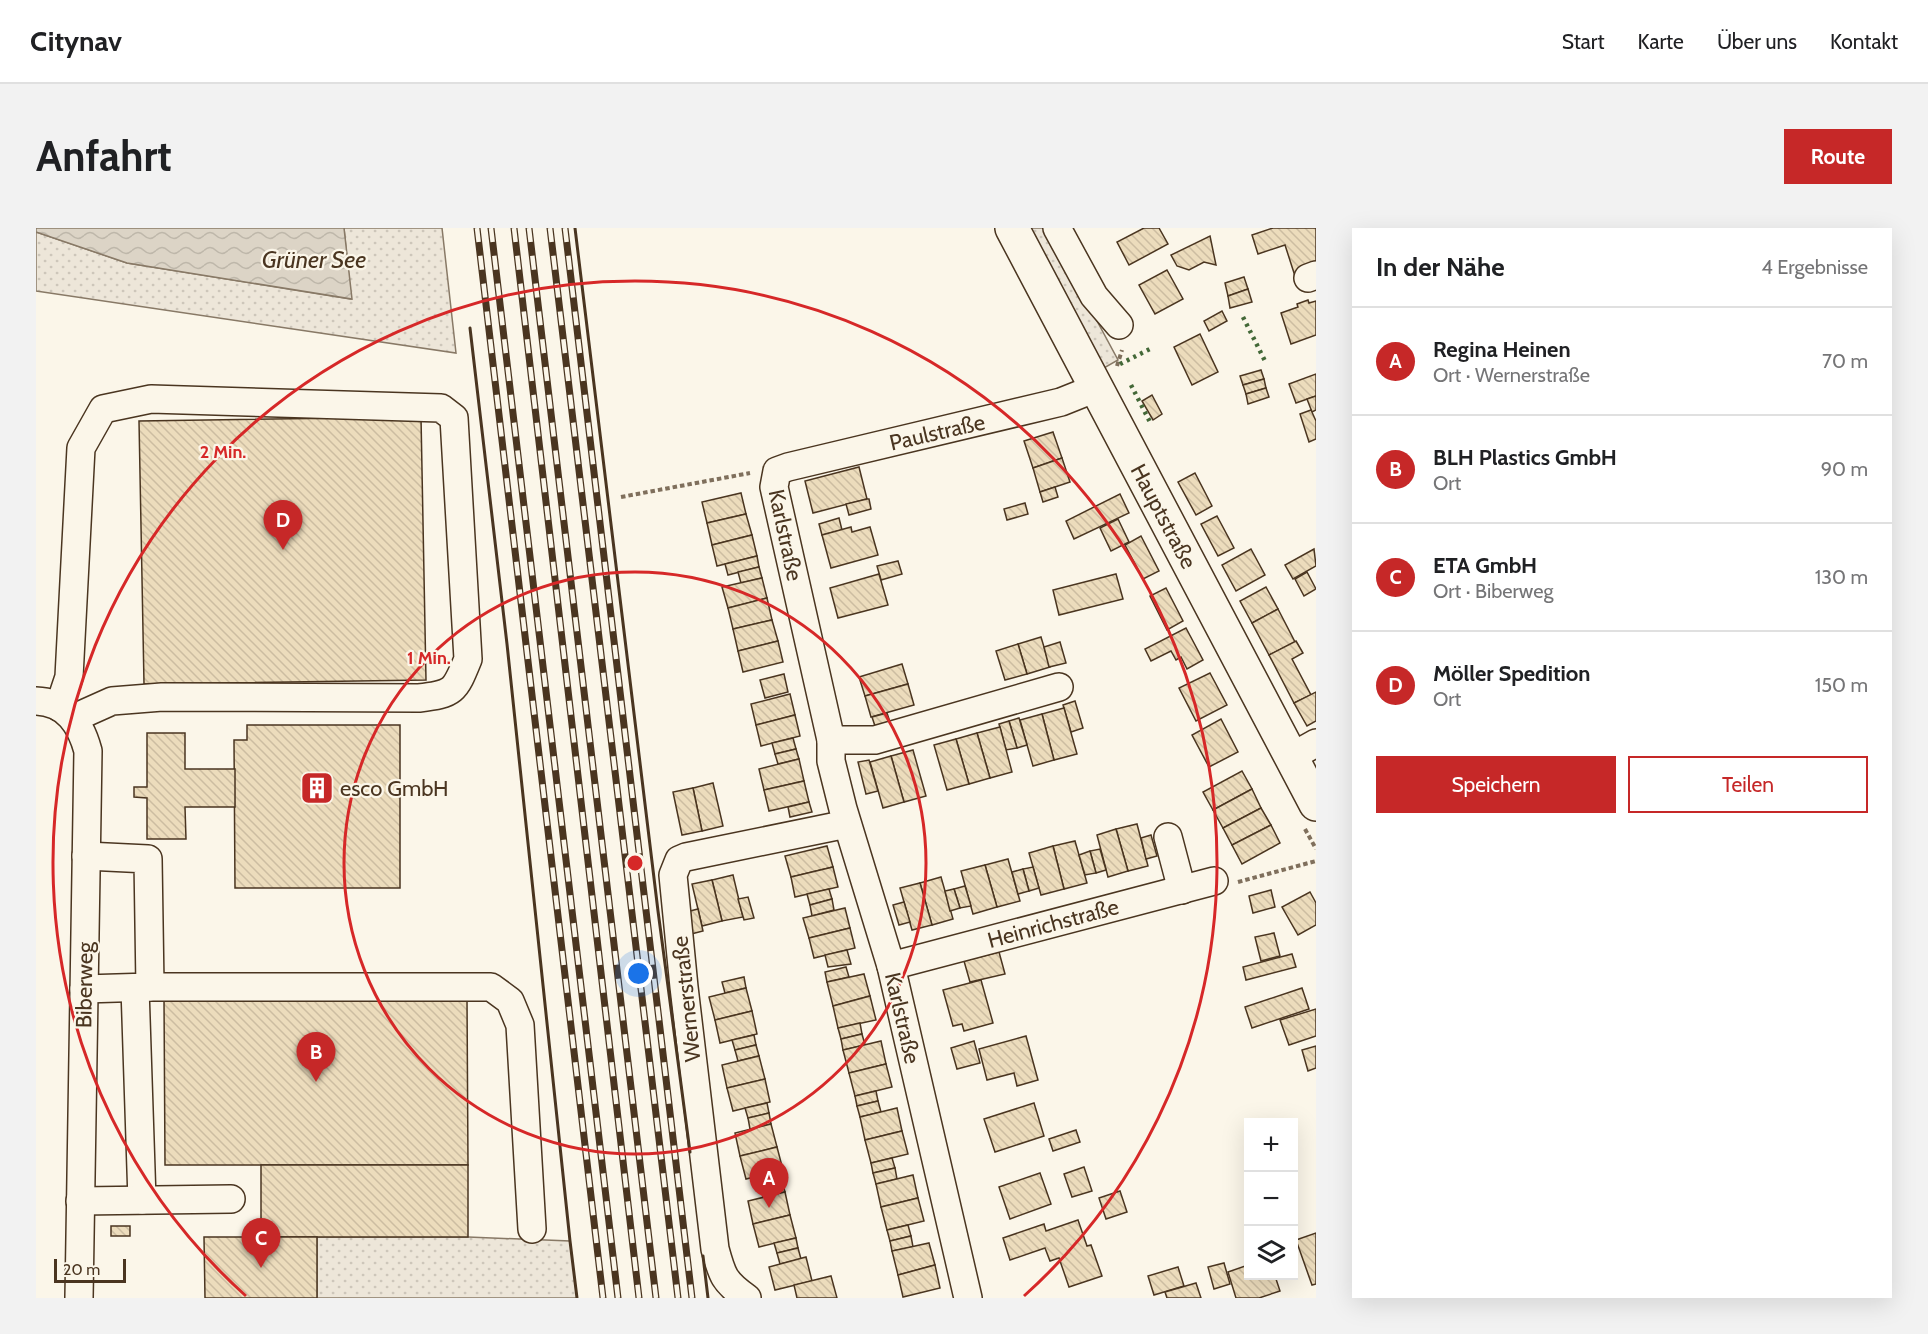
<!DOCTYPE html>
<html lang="de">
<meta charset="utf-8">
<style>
:root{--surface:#fff;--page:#f2f2f2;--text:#202124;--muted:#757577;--line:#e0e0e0;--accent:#c62828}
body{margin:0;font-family:Cabin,sans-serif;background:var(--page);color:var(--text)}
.controls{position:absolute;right:18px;bottom:18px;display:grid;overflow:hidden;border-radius:0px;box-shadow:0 6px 24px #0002}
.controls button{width:54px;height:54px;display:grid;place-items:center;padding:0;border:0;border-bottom:2px solid var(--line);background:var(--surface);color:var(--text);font:30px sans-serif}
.scale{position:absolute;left:18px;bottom:15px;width:72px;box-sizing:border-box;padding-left:6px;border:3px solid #4a3520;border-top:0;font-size:16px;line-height:21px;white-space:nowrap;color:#4a3520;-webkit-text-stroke:4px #fbf6e9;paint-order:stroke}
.you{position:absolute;left:603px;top:746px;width:21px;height:21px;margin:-15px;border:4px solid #fff;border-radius:50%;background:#1a73e8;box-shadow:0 0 0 9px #1a73e833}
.badge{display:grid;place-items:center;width:39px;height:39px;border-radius:50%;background:var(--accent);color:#fff;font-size:20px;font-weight:700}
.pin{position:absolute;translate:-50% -50px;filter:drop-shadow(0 2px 3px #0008)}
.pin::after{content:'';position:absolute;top:32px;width:21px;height:18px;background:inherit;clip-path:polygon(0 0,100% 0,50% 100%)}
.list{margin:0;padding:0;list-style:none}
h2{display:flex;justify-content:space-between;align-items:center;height:78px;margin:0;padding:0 24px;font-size:26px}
h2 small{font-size:20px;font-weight:400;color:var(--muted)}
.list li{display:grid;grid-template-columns:39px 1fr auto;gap:18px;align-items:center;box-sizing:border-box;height:108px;padding:0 24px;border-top:2px solid var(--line)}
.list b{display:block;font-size:22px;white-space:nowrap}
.list p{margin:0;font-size:20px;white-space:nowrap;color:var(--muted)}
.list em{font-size:20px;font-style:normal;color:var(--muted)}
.actions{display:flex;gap:12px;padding:18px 24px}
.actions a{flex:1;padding:14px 0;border:2px solid var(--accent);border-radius:0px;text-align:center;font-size:21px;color:var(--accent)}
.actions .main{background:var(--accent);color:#fff}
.icon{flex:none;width:33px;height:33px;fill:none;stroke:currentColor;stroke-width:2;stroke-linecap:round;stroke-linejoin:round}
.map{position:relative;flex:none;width:1280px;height:1070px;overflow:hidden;border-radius:0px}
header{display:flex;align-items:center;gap:36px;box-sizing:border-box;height:84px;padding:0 30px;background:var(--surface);border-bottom:2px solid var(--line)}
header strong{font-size:28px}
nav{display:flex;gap:33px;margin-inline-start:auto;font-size:21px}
.intro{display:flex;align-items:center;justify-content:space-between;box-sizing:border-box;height:144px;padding:0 36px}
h1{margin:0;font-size:42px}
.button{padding:15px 27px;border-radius:0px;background:var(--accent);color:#fff;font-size:21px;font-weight:700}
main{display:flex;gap:36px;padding:0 36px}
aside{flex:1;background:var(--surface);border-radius:0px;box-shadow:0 6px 24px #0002}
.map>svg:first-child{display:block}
.grass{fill:url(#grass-dots);stroke:#887966;stroke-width:1.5}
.water{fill:url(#water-waves);stroke:#887966;stroke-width:1.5}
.building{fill:url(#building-back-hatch);stroke:#4a3520;stroke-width:1.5}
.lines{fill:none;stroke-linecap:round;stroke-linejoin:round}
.minor-casing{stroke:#4a3520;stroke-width:30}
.major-casing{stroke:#4a3520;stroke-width:36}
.path{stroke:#7f6f5c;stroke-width:4;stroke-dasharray:4.5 3;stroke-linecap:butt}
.minor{stroke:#fbf6e9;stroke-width:27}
.major{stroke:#fbf6e9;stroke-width:33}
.rail-casing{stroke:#4a3520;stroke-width:7}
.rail{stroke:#fbf6e9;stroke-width:4.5;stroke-dasharray:14;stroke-linecap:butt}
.hedge{stroke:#436837;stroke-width:4.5;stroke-dasharray:3 4.5;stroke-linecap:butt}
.wall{stroke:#4a3520;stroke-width:3}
.ring{fill:none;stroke:#d62828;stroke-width:3}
.labels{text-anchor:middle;stroke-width:4.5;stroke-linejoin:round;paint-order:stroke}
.street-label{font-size:22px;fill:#4a3520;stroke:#fbf6e9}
.poi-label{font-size:22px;fill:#4a3520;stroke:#fbf6e9;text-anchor:start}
.water-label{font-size:24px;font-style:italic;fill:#4a3520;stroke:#fbf6e9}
.centre{fill:#d62828;stroke:#fbf6e9;stroke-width:3}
.ring-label{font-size:18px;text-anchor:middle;font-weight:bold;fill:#d62828;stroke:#fbf6e9;stroke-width:4.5;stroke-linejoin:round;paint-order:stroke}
</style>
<header>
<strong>Citynav</strong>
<nav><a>Start</a><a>Karte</a><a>Über uns</a><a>Kontakt</a></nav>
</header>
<div class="intro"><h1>Anfahrt</h1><a class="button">Route</a></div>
<main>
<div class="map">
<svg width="1280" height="1070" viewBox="0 0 1280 1070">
<defs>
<pattern id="grass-dots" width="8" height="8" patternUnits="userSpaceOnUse" patternTransform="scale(1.5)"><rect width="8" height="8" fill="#ede6d9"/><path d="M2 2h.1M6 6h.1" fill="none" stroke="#cdc6ba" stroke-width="1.8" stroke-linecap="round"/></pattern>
<pattern id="water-waves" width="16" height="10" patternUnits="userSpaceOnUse" patternTransform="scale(1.5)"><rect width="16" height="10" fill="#dcd4c6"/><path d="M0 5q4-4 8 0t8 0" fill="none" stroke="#beb7aa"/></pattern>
<pattern id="building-back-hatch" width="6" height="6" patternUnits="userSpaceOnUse" patternTransform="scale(1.5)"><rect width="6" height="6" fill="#ecdcbc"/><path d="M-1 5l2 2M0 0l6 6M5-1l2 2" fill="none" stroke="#ccbda1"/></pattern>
</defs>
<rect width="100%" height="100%" fill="#fbf6e9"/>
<g class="grass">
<path d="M308 0H406L420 125 0 63V4L91 35 315 71Z"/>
<path d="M994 0H1011L1082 132 1068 140Z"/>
<path d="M281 1009H432L534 1013 541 1070H281Z"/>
</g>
<path class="water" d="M0 0H308L316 71 91 35 0 4Z"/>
<g class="building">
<path d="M1108 0H1123L1132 16 1093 37 1081 14Z"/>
<path d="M1237 0H1280V41L1259 48 1249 17 1222 26 1216 7Z"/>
<path d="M1174 8 1180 37 1168 34 1153 42 1141 38 1135 27Z"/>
<path d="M1131 42 1147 71 1119 86 1103 57Z"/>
<path d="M1208 49 1212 61 1192 68 1189 55Z"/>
<path d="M1212 61 1216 74 1194 80 1192 68Z"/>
<path d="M1272 72 1273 75 1280 73V107L1255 116 1245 85 1262 79 1261 76Z"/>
<path d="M1186 83 1191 93 1173 103 1168 93Z"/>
<path d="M1164 106 1182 144 1156 157 1138 119Z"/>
<path d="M1225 142 1228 151 1207 157 1204 148Z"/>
<path d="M1280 146V168L1260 175 1253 156Z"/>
<path d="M1228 151 1230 160 1210 166 1207 157Z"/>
<path d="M1230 160 1233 169 1212 176 1210 166Z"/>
<path d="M1116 167 1126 186 1117 192 1106 173Z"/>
<path d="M1280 168V182L1276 184 1271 171Z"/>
<path d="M1275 182 1280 193V211L1273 214 1264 186Z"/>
<path d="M385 189 390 452 108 456 103 193Z"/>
<path d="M1017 204 1026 230 997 240 988 213Z"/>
<path d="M1026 230 1034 254 1004 264 997 240Z"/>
<path d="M823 239 831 271 777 285 769 253Z"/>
<path d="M1159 245 1176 278 1160 287 1142 254Z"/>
<path d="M1019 259 1022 269 1007 274 1004 264Z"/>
<path d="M705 265 710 286 671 295 666 274Z"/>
<path d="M1084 266 1093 285 1038 311 1030 293Z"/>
<path d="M831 271H833L835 281 813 287 810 276Z"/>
<path d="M989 275 992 286 971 292 968 281Z"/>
<path d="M710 286 716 307 676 317 671 295Z"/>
<path d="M1181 288 1198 320 1182 328 1165 296Z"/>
<path d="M803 290 806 302 786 307 783 296Z"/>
<path d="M1082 291 1093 314 1075 323 1064 300Z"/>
<path d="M815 299 816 304 834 299 842 327 795 340 786 307Z"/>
<path d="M716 307 721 328 681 338 676 317Z"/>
<path d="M1105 308 1123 343 1107 351 1089 317Z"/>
<path d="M1215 321 1229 347 1200 363 1186 337Z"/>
<path d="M1278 321 1280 338 1257 351 1249 337Z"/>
<path d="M721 328 723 339 692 347 689 336Z"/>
<path d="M862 333 866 346 845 352 841 338Z"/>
<path d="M723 339 726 350 705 355 702 344Z"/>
<path d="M1271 344 1280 361 1268 368 1259 351Z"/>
<path d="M843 346 852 377 802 390 794 360Z"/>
<path d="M1080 346 1087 371 1023 387 1017 362Z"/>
<path d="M726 350 731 370 692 380 686 359Z"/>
<path d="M1230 359 1242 381 1216 395 1204 373Z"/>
<path d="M1130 360 1147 393 1131 402 1114 368Z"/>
<path d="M731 370 736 392 697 401 692 380Z"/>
<path d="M1242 381 1259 414 1233 427 1216 395Z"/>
<path d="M736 392 742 413 702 423 697 401Z"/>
<path d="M1150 400 1167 432 1151 441 1145 429 1140 432 1135 423 1115 433 1109 421Z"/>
<path d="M1005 409 1014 439 991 446 982 416Z"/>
<path d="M742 413 747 434 707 444 702 423Z"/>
<path d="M1260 413 1267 425 1256 431 1275 467 1258 475 1233 427Z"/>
<path d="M1024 414 1030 435 1013 439 1008 419Z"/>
<path d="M982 416 991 446 969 452 960 423Z"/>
<path d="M866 436 872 456 829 468 823 449Z"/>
<path d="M1174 445 1191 477 1160 493 1143 460Z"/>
<path d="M748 446 752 464 729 470 724 452Z"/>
<path d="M872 456 878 477 835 489 829 468Z"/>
<path d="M1280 464V493L1271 498 1258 475Z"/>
<path d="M754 466 759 487 720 497 715 476Z"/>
<path d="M1039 473 1047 500 1035 504 1027 477Z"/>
<path d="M1028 480 1041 526 1018 532 1006 486Z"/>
<path d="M851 485 854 494 839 498 836 489Z"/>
<path d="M1006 486 1018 532 997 538 984 492Z"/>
<path d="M759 487 764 508 725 518 720 497Z"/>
<path d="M983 490 991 517 981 520 973 493Z"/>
<path d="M1185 491 1202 524 1173 539 1156 507Z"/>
<path d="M973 493 981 520 970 522 963 496Z"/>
<path d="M211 497H364V660H199L198 512H211Z"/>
<path d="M964 499 976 544 954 550 941 505Z"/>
<path d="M111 505H149V541H199V579H149L150 611H111V570L98 569V559H111Z"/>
<path d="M941 505 954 550 933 556 920 511Z"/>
<path d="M757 510 760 521 739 526 736 515Z"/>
<path d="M920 511 933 556 911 562 898 517Z"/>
<path d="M760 521 763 531 742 536 739 526Z"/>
<path d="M877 522 890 568 868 574 855 528Z"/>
<path d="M855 528 868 574 847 580 834 534Z"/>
<path d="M763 531 768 553 728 562 723 541Z"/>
<path d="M833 532 842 563 830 566 822 534Z"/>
<path d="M1206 543 1216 561 1177 582 1167 564Z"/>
<path d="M768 553 773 574 733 583 728 562Z"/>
<path d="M677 555 687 598 666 603 657 560Z"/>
<path d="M657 560 666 603 646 607 637 564Z"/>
<path d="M1216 561 1225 580 1187 600 1177 582Z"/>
<path d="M773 574 776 584 754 589 752 579Z"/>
<path d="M1225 580 1235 597 1196 617 1187 600Z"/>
<path d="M1101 596 1112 638 1092 643 1080 601Z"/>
<path d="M1235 597 1244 615 1206 636 1196 617Z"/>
<path d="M1080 601 1092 643 1072 649 1061 607Z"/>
<path d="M1115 607 1121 628 1110 631 1105 610Z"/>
<path d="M1039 613 1051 655 1028 661 1017 618Z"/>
<path d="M791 618 797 639 755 649 749 628Z"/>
<path d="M1017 618 1028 661 1005 667 993 625Z"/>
<path d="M1064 621 1070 642 1060 645 1054 623Z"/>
<path d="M1054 623 1060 645 1049 647 1043 627Z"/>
<path d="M972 631 984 673 961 679 949 637Z"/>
<path d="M949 637 961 679 937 686 925 643Z"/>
<path d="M797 639 802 659 759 669 755 649Z"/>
<path d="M997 639 1003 660 993 663 987 641Z"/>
<path d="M987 641 993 663 982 666 976 644Z"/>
<path d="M697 647 707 689 686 693 676 652Z"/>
<path d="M905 649 917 691 896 697 884 655Z"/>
<path d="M676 652 686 693 666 698 656 656Z"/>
<path d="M884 655 896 697 876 702 864 660Z"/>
<path d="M929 658 935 678 924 680 918 661Z"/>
<path d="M793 661 796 671 774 677 771 666Z"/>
<path d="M918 661 924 680 914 683 909 663Z"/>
<path d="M1235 662 1239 679 1217 685 1213 668Z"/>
<path d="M1274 664 1280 675V697L1262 707 1246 679Z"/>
<path d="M712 669 718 690 708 692 702 671Z"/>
<path d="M796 671 798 682 776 688 774 677Z"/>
<path d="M868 674 874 694 863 697 857 677Z"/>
<path d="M809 680 814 700 773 710 767 690Z"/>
<path d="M662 681 667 703 655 706 650 684Z"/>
<path d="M814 700 819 720 778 730 773 710Z"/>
<path d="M1238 705 1244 728 1225 733 1219 709Z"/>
<path d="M811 722 815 736 792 739 789 727Z"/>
<path d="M963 724 969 746 934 754 928 733Z"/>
<path d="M1256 726 1260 739 1210 752 1207 739Z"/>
<path d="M810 739 813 749 791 754 789 744Z"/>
<path d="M828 746 834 768 797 778 791 754Z"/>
<path d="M708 749 710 760 689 765 686 754Z"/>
<path d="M945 752 957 795 928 803 926 796 917 798 907 762Z"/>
<path d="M710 760 716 783 679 792 673 769Z"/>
<path d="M1266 760 1273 781 1216 800 1209 779Z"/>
<path d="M834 768 840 792 802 800 797 778Z"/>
<path d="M128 770H431L432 937H129Z"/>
<path d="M1280 781V808L1253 817 1244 792Z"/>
<path d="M716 783 721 806 684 815 679 792Z"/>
<path d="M824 795 826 806 805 811 802 800Z"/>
<path d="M826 806 829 817 807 822 805 811Z"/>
<path d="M718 807 720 817 699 822 696 812Z"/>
<path d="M990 808 1002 852 981 858 978 845 951 852 943 821Z"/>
<path d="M845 813 850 836 813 845 807 822Z"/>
<path d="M938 813 944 835 921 841 915 820Z"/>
<path d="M720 817 723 828 702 833 699 822Z"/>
<path d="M1280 818V840L1272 843 1266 822Z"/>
<path d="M723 828 729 851 691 860 686 837Z"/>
<path d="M850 836 856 859 819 868 813 845Z"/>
<path d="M729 851 734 874 697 883 691 860Z"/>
<path d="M840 863 842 873 821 878 819 868Z"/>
<path d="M842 873 845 884 824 889 821 878Z"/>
<path d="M731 875 733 885 712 890 709 880Z"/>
<path d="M998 875 1008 908 959 924 948 891Z"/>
<path d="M861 880 866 903 829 912 824 889Z"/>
<path d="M733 885 735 896 714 901 712 890Z"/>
<path d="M735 896 741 919 704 928 699 905Z"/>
<path d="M1040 902 1044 914 1017 923 1013 911Z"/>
<path d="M866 903 872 926 835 935 829 912Z"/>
<path d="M741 919 747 942 710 951 704 928Z"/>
<path d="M856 930 859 940 837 945 835 935Z"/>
<rect x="225" y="937" width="207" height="72"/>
<path d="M1048 939 1056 963 1036 969 1028 946Z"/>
<path d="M859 940 861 951 840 956 837 945Z"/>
<path d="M744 943 746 953 725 958 722 948Z"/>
<path d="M1004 945 1015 976 974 991 963 959Z"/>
<path d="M877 947 882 970 845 979 840 956Z"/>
<path d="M746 953 749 964 727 969 725 958Z"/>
<path d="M1084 963 1091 984 1070 991 1063 970Z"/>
<path d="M749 964 754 987 717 996 712 973Z"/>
<path d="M882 970 888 993 851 1002 845 979Z"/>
<path d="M754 987 760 1010 723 1019 717 996Z"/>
<path d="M1042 992 1051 1018 1055 1017 1066 1048 1033 1059 1023 1030 1014 1033 1009 1020 974 1032 967 1010 1008 996 1010 1003Z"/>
<path d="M872 997 875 1008 854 1013 851 1002Z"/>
<rect x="75" y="998" width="19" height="10"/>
<path d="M1280 1005V1056L1276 1057 1260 1012Z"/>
<path d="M875 1008 877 1019 856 1023 854 1013Z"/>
<path d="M168 1009H281V1070H169Z"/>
<path d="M760 1010 762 1020 741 1025 738 1015Z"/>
<path d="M893 1015 899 1037 862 1047 856 1023Z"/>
<path d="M762 1020 765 1031 744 1036 741 1025Z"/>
<path d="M770 1029 776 1053 739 1062 733 1039Z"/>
<path d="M1188 1035 1194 1056 1178 1061 1172 1039Z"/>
<path d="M899 1037 904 1060 867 1069 862 1047Z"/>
<path d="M1212 1037V1048H1239L1244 1063 1223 1070H1200L1192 1044Z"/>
<path d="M1142 1039 1148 1058 1118 1067 1112 1048Z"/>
<path d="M795 1048 801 1070H761L758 1057Z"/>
<path d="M1160 1055 1165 1070H1131L1129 1064Z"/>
</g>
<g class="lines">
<defs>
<g id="minor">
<path d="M1021 0 1058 68 1083 97"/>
<path d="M1272 50 1280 47"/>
<path d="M0 473C31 474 45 497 52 523L43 1070"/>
<path d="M23 479 33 449 45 220 67 181 115 171 405 180 418 190 432 431C419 463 418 466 383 470L126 469 76 473 38 490"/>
<path d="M795 512H839L1023 459"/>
<path d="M1255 529 1280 515"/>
<path d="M1132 609 1146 662"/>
<path d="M855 738 1178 653"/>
<path d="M114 759H455L474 773 484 797 496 1001"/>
<path d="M99 760 106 972"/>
<path d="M48 761 114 759 112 631 50 628"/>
<path d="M44 973 195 971"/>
<path d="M711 1070C688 1054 686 1047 679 1021L648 759 637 647 643 632 650 629 811 596"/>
<path d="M932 1070 855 738 807 581 795 533V512L738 259 741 243 752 239 1025 174 1060 160"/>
</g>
<path id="major" d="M976 0 1280 576"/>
</defs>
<use href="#minor" class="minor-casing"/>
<use href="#major" class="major-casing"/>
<g class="path">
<path d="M1081 138 1086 122"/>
<path d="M585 269 714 245"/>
<path d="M1269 601 1280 621"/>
<path d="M1202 654 1280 633"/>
</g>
<use href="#minor" class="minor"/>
<use href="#major" class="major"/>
<defs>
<g id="rail">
<path d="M441 0 567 1070"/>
<path d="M455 0 582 1070"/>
<path d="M478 0 603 1070"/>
<path d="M493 0 620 1070"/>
<path d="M514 0 642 1070"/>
<path d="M529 0 656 1070"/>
</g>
</defs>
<use href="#rail" class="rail-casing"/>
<use href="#rail" class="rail"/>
<g class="hedge">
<path d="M1207 89 1229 133"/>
<path d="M1084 136 1116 120"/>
<path d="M1095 157 1114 194"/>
</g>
<g class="wall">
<path d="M539 0 622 683 654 924"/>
<path d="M434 100 471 416 534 1013 541 1070"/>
<path d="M667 1028 672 1070"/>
</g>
</g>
<g class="ring">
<circle cx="599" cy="635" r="291"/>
<path d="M210 1068A582 582 0 1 1 988 1068"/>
</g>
<defs>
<symbol id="building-square" viewBox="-11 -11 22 22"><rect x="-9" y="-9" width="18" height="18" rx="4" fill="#c62828" stroke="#fbf6e9"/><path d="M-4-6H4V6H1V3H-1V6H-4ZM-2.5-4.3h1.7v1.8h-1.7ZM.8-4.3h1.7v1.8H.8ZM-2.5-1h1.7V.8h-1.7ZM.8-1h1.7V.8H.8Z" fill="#fff"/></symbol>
</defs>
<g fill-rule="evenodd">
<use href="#building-square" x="262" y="541" width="38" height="38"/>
</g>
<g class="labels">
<g class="street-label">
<text transform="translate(901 204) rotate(-13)" y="8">Paulstraße</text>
<text transform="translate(1128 288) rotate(62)" y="8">Hauptstraße</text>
<text transform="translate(750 307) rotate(78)" y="8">Karlstraße</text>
<text transform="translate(1017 695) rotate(-15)" y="8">Heinrichstraße</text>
<text transform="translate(48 757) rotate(-89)" y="8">Biberweg</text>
<text transform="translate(650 771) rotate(-96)" y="8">Wernerstraße</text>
<text transform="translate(867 790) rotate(77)" y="8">Karlstraße</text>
</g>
<g class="poi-label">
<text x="304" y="568">esco GmbH</text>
</g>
<g class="water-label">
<text x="278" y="40">Grüner See</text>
</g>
</g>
<circle cx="599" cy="635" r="9" class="centre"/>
<g class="ring-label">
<text x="187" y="230">2 Min.</text>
<text x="393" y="436">1 Min.</text>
</g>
</svg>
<div class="controls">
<button>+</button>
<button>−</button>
<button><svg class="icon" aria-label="layers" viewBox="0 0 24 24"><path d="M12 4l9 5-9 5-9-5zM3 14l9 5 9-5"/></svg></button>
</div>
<div class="scale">20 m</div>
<div class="you"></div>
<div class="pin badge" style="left:733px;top:980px">A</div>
<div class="pin badge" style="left:280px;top:854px">B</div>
<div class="pin badge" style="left:225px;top:1040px">C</div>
<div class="pin badge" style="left:247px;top:322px">D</div>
</div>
<aside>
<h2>In der Nähe<small>4 Ergebnisse</small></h2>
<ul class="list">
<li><span class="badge">A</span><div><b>Regina Heinen</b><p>Ort · Wernerstraße</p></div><em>70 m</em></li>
<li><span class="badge">B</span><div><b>BLH Plastics GmbH</b><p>Ort</p></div><em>90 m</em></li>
<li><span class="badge">C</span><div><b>ETA GmbH</b><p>Ort · Biberweg</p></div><em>130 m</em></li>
<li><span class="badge">D</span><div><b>Möller Spedition</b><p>Ort</p></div><em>150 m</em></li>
</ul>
<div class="actions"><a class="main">Speichern</a><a>Teilen</a></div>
</aside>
</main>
